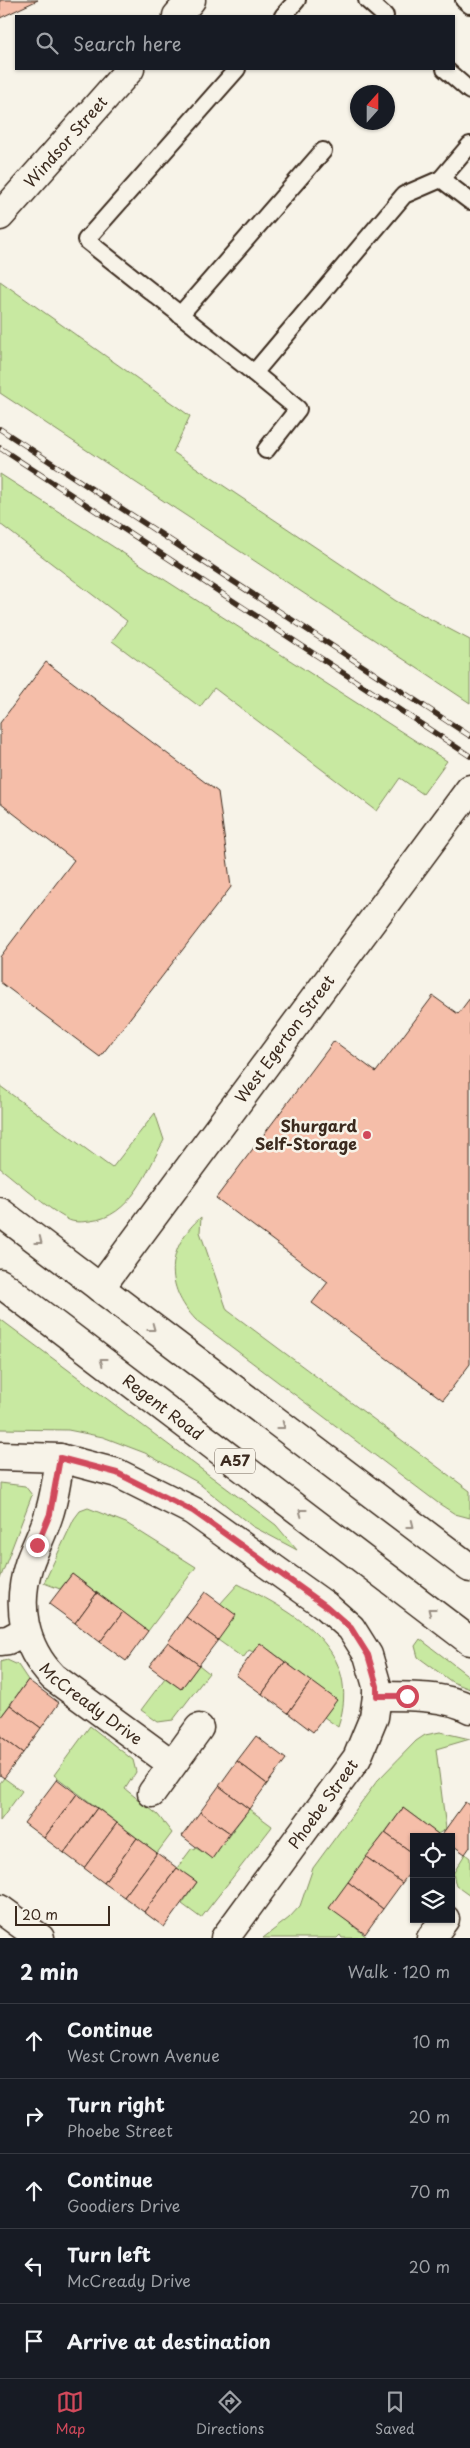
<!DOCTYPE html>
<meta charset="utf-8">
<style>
:root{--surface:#171b24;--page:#242831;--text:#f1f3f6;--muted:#9ea1a6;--line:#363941;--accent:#d1495b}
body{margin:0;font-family:"Playpen Sans",sans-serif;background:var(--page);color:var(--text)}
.controls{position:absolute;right:15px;bottom:15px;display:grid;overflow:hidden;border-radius:0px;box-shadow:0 1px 4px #0004}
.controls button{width:45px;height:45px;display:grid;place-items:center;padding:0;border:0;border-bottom:1px solid var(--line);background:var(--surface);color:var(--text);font:25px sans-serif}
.compass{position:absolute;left:350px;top:85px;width:45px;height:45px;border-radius:50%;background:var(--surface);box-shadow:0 1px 4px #0004;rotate:21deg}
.scale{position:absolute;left:15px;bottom:12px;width:95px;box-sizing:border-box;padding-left:5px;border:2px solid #3b2a1e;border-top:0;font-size:14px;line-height:18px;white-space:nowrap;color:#3b2a1e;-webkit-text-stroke:4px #f7f3e8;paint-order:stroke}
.stop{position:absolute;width:15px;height:15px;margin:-11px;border:4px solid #d1495b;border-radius:50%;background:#fff}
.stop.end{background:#d1495b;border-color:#fff;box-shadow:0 1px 5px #0008}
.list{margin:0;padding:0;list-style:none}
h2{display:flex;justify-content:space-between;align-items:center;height:65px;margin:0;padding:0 20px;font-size:21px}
h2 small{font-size:16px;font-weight:400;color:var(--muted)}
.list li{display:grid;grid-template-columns:32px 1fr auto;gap:15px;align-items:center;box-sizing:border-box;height:75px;padding:0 20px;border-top:1px solid var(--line)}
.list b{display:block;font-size:19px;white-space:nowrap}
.list p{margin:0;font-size:16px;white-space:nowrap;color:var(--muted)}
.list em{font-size:16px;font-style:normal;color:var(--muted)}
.icon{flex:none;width:28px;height:28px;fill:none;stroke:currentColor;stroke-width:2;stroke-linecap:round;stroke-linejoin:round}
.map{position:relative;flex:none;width:470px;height:1938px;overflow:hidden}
.search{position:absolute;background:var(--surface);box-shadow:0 1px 4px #0004;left:15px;right:15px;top:15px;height:55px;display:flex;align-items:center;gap:12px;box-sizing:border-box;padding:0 18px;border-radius:0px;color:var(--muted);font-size:19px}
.sheet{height:440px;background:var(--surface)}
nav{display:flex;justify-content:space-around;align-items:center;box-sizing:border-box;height:70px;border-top:1px solid var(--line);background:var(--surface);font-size:14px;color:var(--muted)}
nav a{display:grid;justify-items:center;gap:2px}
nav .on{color:var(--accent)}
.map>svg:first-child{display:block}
.green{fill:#c8e9a1;stroke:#828a60}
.building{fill:#f5bea9;stroke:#3b2a1e}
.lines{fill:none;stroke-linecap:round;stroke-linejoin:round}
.lane-casing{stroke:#3b2a1e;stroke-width:20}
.street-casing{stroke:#3b2a1e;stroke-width:31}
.secondary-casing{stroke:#3b2a1e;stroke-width:31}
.highway-casing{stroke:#3b2a1e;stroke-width:31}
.lane{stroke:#f7f3e8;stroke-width:16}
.street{stroke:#f7f3e8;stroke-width:28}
.secondary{stroke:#f7f3e8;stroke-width:28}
.highway{stroke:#f7f3e8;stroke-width:28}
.rail-casing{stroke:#3b2a1e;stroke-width:5.5}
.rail{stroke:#f7f3e8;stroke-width:4;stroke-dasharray:11;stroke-linecap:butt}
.oneway{stroke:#998e83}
.route{stroke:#d1495b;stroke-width:6}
.poi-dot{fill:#d1495b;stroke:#f7f3e8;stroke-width:2}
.labels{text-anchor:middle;stroke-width:5;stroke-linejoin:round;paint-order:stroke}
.shield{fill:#f7f3e8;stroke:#73665b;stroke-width:1}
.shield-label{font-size:15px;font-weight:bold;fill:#3b2a1e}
.street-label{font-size:16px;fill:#3b2a1e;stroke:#f7f3e8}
.poi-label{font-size:16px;font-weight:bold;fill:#3b2a1e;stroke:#f7f3e8;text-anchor:end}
</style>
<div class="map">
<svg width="470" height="1938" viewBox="0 0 470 1938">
<rect width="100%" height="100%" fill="#f7f3e8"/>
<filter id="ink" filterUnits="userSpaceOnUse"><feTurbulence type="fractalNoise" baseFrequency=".02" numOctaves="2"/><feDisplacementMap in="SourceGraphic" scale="10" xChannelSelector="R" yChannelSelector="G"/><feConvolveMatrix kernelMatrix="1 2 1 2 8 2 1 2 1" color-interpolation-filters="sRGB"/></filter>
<g filter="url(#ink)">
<g class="green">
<path d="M0 281 190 416 173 452 396 601 470 640V703L0 393Z"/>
<path d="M0 474 447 761 423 794 400 778 377 811 214 688 200 707 112 641 127 621 0 524Z"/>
<path d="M0 1086 112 1168 155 1113 164 1140C147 1171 131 1217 90 1221 83 1222 73 1223 67 1219 44 1206 22 1185 0 1168Z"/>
<path d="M201 1217 200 1232 227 1310 470 1491V1518L455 1514 438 1503 196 1320C164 1286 166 1248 201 1217Z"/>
<path d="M0 1319 276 1525 297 1550 252 1526 197 1482 145 1453 103 1437 68 1430 0 1429Z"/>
<path d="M0 1483 25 1486 32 1495 0 1579Z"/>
<path d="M88 1508 126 1523 196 1567 148 1631 72 1574 60 1589 44 1583 74 1519 80 1511Z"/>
<path d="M238 1584C296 1613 364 1650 338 1727L324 1717 336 1700 260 1643 253 1652 249 1650 243 1658 218 1640 220 1604Z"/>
<path d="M420 1639 470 1677V1689L452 1682 418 1657 415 1646Z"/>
<path d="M7 1660 18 1665 28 1680 0 1718V1662Z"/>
<path d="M199 1665 209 1673 173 1720 158 1722 141 1710 165 1678 181 1689Z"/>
<path d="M90 1726 133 1760 136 1772 125 1789 158 1815 172 1833 157 1853 54 1775Z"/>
<path d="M440 1732 470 1739 436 1749 446 1829 438 1834 403 1808 330 1907 368 1938H342L340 1935 337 1938H263L289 1918 300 1906 313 1868 377 1781 416 1741 425 1735Z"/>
<path d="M4 1778 22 1791 0 1821V1783Z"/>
<path d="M249 1809 272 1826 271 1828 201 1918 182 1904 197 1882 177 1868 192 1848 195 1850 196 1848 212 1858Z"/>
<path d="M465 1854 470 1858V1896L456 1886 453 1874Z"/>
</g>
<g class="building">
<path d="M0 0H38L0 18Z"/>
<path d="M46 662 218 792 231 887 100 1057 0 982V957L74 860 0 803V723Z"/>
<path d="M433 996 458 1014 470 998V1364L443 1400 312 1303 328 1282 216 1198 334 1041 376 1072Z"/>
<path d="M72 1574 97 1593 75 1623 49 1604Z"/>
<path d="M205 1592 236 1615 218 1640 186 1617Z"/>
<path d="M97 1593 123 1612 100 1642 75 1623Z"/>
<path d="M123 1612 148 1631 126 1661 100 1642Z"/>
<path d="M186 1617 218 1640 199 1665 168 1642Z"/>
<path d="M168 1642 199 1665 181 1689 149 1666Z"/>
<path d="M260 1643 285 1662 262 1694 236 1675Z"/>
<path d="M285 1662 311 1681 288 1713 262 1694Z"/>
<path d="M28 1680 59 1703 41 1728 10 1705Z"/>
<path d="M311 1681 337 1700 313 1732 288 1713Z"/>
<path d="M10 1705 41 1728 23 1753 0 1736V1718Z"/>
<path d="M0 1736 23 1753 4 1778 0 1775Z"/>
<path d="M256 1736 286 1759 267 1784 237 1761Z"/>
<path d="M237 1761 267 1784 249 1809 219 1786Z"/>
<path d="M57 1779 77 1794 44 1838 24 1823Z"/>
<path d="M219 1786 249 1809 230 1833 200 1812Z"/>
<path d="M77 1794 97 1808 64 1853 44 1838Z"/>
<path d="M465 1802 470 1806V1847L465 1854 451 1844V1837H440Z"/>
<path d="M97 1808 117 1823 84 1868 64 1853Z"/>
<path d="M403 1808 438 1834 436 1837H414V1854L385 1833Z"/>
<path d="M200 1812 230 1833 212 1859 182 1836Z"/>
<path d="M117 1823 137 1838 104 1883 84 1868Z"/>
<path d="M385 1833 414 1854V1867L402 1883 366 1857Z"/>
<path d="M137 1838 157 1853 124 1897 104 1883Z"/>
<path d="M157 1853 177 1868 144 1912 124 1897Z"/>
<path d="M366 1857 402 1883 383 1909 348 1882Z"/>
<path d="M177 1868 197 1882 164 1927 144 1912Z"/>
<path d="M348 1882 383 1909 365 1934 329 1908Z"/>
</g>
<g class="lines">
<defs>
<g id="lane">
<path d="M367 0 385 16"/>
<path d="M464 0 470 5"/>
<path d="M283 16 297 0"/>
<path d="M237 69 86 240 254 373 404 195 441 179 470 145"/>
<path d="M445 69 470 91"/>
<path d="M441 179 470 201"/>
<path d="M180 315 323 151"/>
<path d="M254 373 298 409 266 450"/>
</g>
<g id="street">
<path d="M177 16 191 0"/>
<path id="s1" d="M0 216 130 69"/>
<path id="s2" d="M100 1288 470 789"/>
<path id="s3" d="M60 1458C57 1477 55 1496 49 1514 44 1531 35 1547 29 1564 16 1605 23 1646 53 1677L172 1764"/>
<path d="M0 1641 8 1640 25 1631"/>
<path d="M377 1696C403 1696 447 1695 470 1709"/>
<path d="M152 1793 199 1728"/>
<path d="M0 1909 40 1938"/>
<path d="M431 1938 445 1919"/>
</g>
<path id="secondary" d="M0 1456 60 1458 117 1473 193 1511 326 1606 351 1628 368 1655 377 1686V1696L374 1717 357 1758 225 1938"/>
<g id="highway">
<path d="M0 1212 470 1568"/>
<path id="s4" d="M0 1283 470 1641"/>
</g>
</defs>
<use href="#lane" class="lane-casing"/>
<use href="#street" class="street-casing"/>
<use href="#secondary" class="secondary-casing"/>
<use href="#highway" class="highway-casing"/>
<use href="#lane" class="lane"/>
<use href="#street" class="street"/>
<use href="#secondary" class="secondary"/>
<use href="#highway" class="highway"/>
<defs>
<g id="rail">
<path d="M0 429 470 736"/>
<path d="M0 448 470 756"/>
</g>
</defs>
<use href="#rail" class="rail-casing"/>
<use href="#rail" class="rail"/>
</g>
<defs><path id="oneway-chevron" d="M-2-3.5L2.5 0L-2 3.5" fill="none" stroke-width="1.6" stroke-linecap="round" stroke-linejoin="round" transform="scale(1.25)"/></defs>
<g class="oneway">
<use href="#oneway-chevron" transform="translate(39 1241) rotate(38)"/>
<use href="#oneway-chevron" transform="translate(152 1328) rotate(37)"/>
<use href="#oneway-chevron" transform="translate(103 1361) rotate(-143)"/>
<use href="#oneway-chevron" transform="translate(282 1426) rotate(37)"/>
<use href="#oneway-chevron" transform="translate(302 1512) rotate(-143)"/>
<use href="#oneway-chevron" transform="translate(411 1525) rotate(38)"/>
<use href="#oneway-chevron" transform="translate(431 1611) rotate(-142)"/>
</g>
</g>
<g class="lines" filter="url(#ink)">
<path class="route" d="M37 1545 50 1514 60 1458 117 1473 193 1511 326 1606 351 1628 368 1655 377 1686V1696H407"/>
</g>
<circle class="poi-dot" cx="367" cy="1135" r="5"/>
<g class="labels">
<rect class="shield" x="215" y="1448.5" width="40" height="25" rx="4"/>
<g class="shield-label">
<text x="235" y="1466">A57</text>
</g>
<g class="street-label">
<text dy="6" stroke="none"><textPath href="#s1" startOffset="99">Windsor Street</textPath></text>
<text dy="6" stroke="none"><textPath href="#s2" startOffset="310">West Egerton Street</textPath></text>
<text dy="6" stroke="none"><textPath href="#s4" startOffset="205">Regent Road</textPath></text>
<text dy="6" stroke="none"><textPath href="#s3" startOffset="279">McCready Drive</textPath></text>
<text transform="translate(323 1804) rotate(-54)" y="6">Phoebe Street</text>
</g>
<g class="poi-label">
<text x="357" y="1132">Shurgard<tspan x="357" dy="18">Self-Storage</tspan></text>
</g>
</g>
</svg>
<div class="controls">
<button><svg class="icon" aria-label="locate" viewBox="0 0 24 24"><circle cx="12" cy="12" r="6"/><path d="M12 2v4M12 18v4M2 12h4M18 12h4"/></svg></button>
<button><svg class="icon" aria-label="layers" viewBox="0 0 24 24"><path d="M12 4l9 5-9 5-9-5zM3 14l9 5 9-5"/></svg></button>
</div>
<svg class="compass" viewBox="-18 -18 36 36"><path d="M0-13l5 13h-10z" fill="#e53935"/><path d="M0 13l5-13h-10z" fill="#9ea1a6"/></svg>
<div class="scale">20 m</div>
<div class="stop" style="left:407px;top:1696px"></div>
<div class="stop end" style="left:37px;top:1545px"></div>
<div class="search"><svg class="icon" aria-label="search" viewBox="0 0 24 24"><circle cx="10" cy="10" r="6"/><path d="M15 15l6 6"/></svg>Search here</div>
</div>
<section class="sheet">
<h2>2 min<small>Walk · 120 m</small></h2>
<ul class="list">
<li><svg class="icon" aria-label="ahead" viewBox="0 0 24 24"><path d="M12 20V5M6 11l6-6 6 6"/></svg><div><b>Continue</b><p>West Crown Avenue</p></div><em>10 m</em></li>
<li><svg class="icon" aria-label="right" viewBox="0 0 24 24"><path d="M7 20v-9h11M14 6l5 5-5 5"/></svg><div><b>Turn right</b><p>Phoebe Street</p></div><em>20 m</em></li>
<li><svg class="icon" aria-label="ahead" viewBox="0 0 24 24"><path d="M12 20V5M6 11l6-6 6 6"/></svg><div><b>Continue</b><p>Goodiers Drive</p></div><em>70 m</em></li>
<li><svg class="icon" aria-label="left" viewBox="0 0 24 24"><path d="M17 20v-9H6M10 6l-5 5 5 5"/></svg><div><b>Turn left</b><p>McCready Drive</p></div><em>20 m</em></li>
<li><svg class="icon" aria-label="arrive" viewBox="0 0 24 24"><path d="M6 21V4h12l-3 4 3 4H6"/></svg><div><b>Arrive at destination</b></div></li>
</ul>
</section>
<nav>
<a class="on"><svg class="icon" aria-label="map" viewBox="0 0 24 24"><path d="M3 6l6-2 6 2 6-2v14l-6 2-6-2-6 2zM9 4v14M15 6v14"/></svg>Map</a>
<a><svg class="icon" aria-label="directions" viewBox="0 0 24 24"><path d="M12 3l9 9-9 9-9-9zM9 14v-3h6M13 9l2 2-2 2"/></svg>Directions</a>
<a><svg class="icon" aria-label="saved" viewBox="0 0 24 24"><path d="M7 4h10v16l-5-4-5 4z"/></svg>Saved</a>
</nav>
